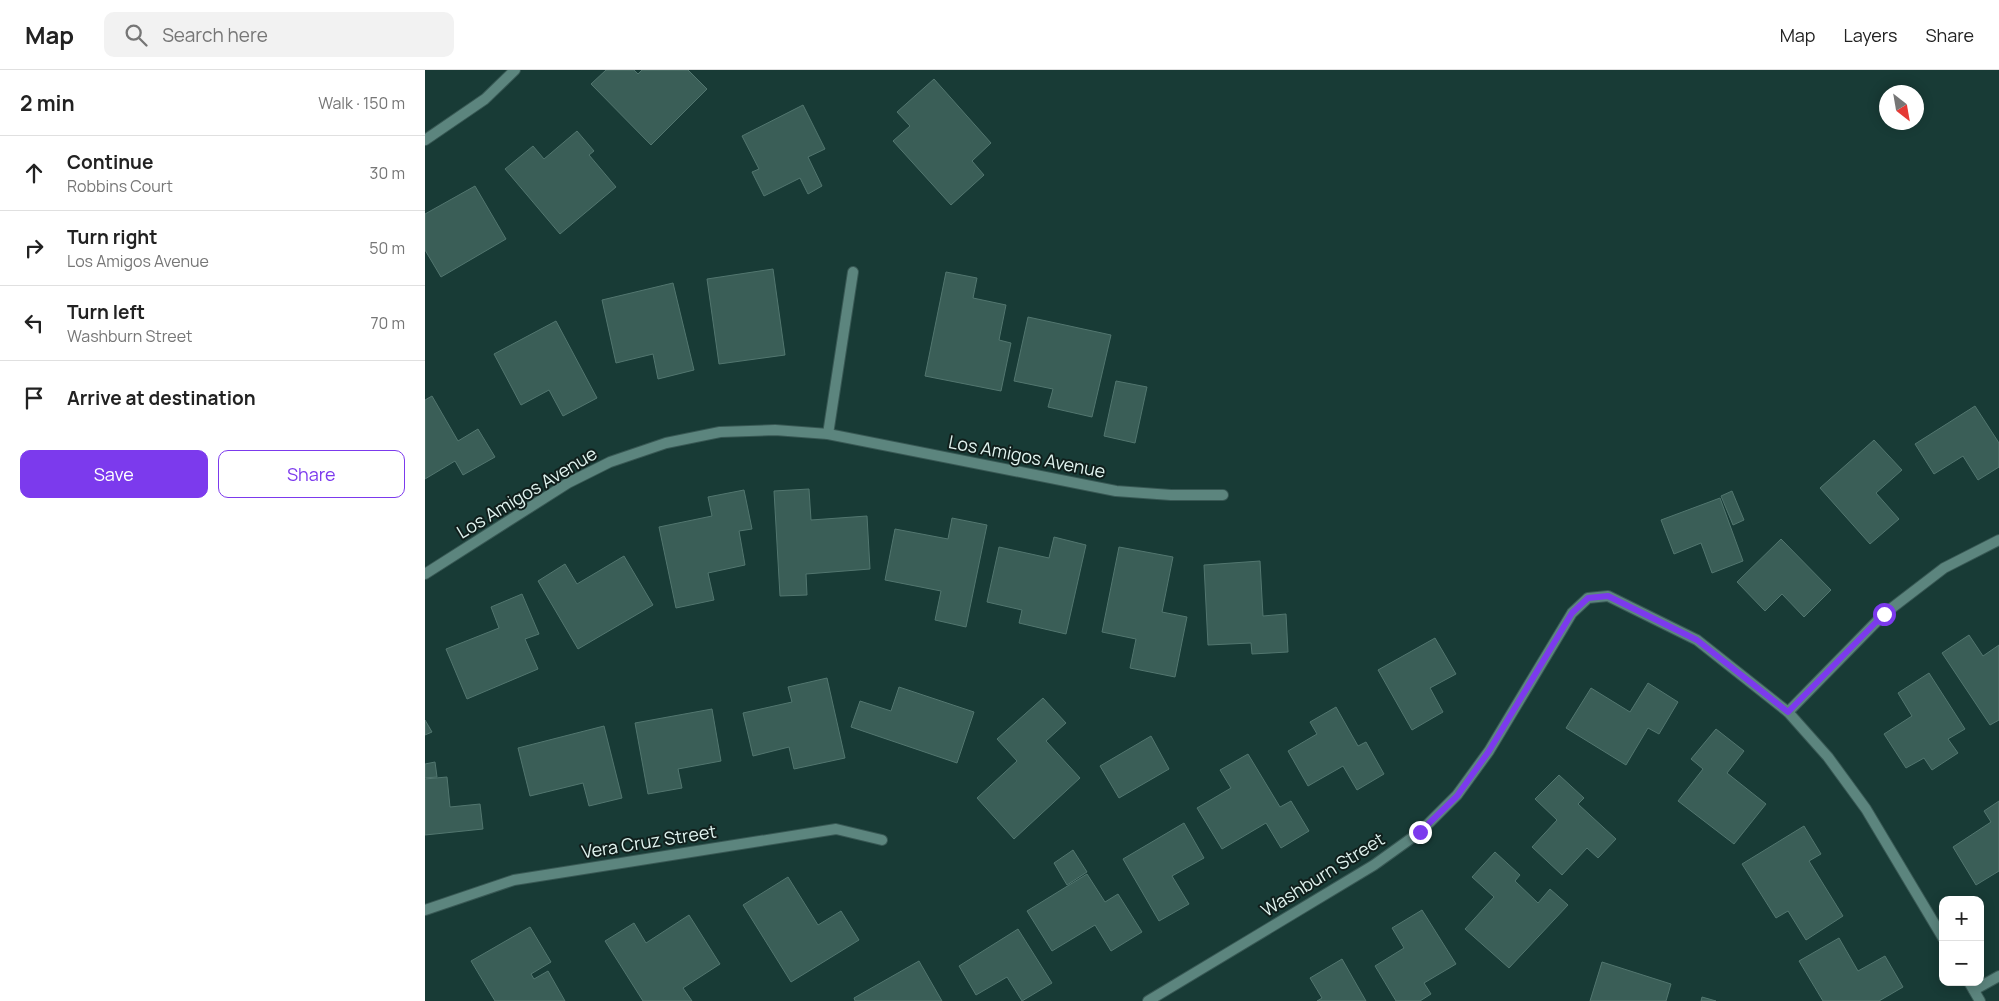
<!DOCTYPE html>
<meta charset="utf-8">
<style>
:root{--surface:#fff;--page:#f2f2f2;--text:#222;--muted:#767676;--line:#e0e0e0;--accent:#7c3aed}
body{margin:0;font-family:Manrope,sans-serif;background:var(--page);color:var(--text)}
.controls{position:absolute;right:15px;bottom:15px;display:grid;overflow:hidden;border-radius:10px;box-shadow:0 2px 12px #0003}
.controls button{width:45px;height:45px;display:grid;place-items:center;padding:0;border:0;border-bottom:1px solid var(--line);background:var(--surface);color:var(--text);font:25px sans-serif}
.compass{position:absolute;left:1454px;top:15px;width:45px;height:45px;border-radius:50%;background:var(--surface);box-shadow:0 2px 12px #0003;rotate:149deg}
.stop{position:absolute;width:15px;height:15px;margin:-11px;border:4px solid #7c3aed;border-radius:50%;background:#fff}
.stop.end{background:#7c3aed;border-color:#fff;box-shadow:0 1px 5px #0008}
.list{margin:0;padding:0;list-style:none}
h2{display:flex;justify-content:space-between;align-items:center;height:65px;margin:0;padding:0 20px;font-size:21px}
h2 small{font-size:16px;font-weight:400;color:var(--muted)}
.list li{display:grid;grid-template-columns:32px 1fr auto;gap:15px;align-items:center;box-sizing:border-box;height:75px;padding:0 20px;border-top:1px solid var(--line)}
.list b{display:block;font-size:19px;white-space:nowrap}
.list p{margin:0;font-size:16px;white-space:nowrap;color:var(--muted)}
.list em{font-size:16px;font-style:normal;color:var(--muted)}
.actions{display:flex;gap:10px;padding:15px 20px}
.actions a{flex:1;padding:11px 0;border:1px solid var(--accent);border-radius:10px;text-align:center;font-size:18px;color:var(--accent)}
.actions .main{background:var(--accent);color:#fff}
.icon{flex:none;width:28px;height:28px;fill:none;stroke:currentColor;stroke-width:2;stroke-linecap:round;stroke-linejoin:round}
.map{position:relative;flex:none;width:1574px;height:931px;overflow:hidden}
header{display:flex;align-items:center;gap:30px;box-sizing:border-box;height:70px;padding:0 25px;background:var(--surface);border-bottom:1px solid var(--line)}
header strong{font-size:24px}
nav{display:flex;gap:28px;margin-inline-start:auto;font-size:18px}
.search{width:350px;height:45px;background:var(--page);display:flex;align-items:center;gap:12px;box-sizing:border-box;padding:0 18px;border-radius:10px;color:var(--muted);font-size:19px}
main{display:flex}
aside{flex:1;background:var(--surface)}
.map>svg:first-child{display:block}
.building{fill:#3a5e57;stroke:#52766f}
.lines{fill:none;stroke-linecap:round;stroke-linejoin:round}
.street-casing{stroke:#385854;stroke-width:12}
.street{stroke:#5c857e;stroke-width:10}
.route{stroke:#7c3aed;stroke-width:6}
.labels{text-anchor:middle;stroke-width:4;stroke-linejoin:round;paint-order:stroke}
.street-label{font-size:18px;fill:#e0f3ef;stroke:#101f1c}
</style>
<header>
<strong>Map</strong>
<div class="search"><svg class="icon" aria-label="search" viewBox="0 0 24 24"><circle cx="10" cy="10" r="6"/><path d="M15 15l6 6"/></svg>Search here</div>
<nav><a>Map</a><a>Layers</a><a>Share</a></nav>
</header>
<main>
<aside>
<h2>2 min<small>Walk · 150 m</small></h2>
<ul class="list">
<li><svg class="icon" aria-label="ahead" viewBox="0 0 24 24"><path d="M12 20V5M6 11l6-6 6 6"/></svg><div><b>Continue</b><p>Robbins Court</p></div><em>30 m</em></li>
<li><svg class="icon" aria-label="right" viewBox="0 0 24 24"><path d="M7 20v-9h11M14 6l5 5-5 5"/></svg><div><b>Turn right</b><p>Los Amigos Avenue</p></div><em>50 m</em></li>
<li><svg class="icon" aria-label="left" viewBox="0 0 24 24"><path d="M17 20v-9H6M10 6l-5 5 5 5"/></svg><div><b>Turn left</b><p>Washburn Street</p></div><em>70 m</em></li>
<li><svg class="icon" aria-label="arrive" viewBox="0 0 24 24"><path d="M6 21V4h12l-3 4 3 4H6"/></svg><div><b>Arrive at destination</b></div></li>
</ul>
<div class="actions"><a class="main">Save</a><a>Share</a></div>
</aside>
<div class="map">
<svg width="1574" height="931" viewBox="0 0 1574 931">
<rect width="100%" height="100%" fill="#183b36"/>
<g class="building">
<path d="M181 0H209L213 4 217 0H263L282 19 226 75 166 14Z"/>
<path d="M509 9 566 73 547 91 559 105 526 135 468 71 485 56 472 42Z"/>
<path d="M378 35 400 79 383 87 397 116 383 124 375 108 339 126 327 102 334 99 317 66Z"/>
<path d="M152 61 169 81 164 85 191 117 135 164 80 99 108 76 119 89Z"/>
<path d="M50 116 81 169 16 207 0 180V144Z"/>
<path d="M348 199 360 285 294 294 282 209Z"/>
<path d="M521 202 552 208 548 228 581 235 574 270 586 273 576 321 500 306Z"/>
<path d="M248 213 269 300 233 309 228 284 191 293 177 230Z"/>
<path d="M603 247 686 265 667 347 623 337 628 319 589 311Z"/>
<path d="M131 251 172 328 138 346 124 320 96 335 69 284Z"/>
<path d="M691 311 722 317 710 373 679 366Z"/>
<path d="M7 326 33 371 53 359 70 387 38 405 30 391 0 409V330Z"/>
<path d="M1550 336 1574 373V397L1553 410 1538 386 1509 404 1490 374Z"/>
<path d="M1449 370 1477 400 1451 423 1474 449 1445 474 1395 418Z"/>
<path d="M384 419 386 450 442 446 445 499 381 504 382 525 355 526 349 421Z"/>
<path d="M319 420 327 459 314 461 320 495 283 503 289 530 251 538 234 457 287 446 283 427Z"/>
<path d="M1307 421 1319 450 1308 455 1296 426Z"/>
<path d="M1295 428 1318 491 1287 503 1276 473 1249 484 1236 450Z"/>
<path d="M527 448 562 455 541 557 510 550 516 521 460 510 470 459 523 469Z"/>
<path d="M629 467 661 475 641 564 594 553 597 540 562 532 574 477 624 488Z"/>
<path d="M1356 469 1406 520 1379 547 1357 524 1340 541 1312 512Z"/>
<path d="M694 477 748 487 737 542 762 547 750 607 705 598 711 569 677 562Z"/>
<path d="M199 486 228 535 153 579 113 511 140 494 152 514Z"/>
<path d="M835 491 838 546 861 544 863 582 827 584 826 573 783 575 779 495Z"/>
<path d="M97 524 114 564 100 569 113 599 42 629 21 579 74 558 66 537Z"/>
<path d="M1544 565 1558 586 1574 575V650L1565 655 1517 583Z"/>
<path d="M1010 568 1031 604 1005 618 1018 642 987 660 953 600Z"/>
<path d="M1504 603 1540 659 1523 669 1533 683 1507 700 1499 688 1481 698 1459 664 1487 646 1473 623Z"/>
<path d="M402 608 420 688 369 699 364 677 328 686 318 643 367 632 363 617Z"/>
<path d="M1223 613 1253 632 1234 664 1223 658 1201 695 1141 658 1166 618 1205 642Z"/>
<path d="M474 617 549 642 532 693 426 657 435 631 466 641Z"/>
<path d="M618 628 641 653 621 671 655 708 589 769 552 728 592 691 572 669Z"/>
<path d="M911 637 933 676 941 672 959 704 932 720 918 696 883 716 863 681 892 664 885 652Z"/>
<path d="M287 639 296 691 253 699 257 718 223 724 210 653Z"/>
<path d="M0 650 7 662 0 665Z"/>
<path d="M179 656 197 728 164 736 158 713 105 726 93 678Z"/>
<path d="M1291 659 1319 681 1302 703 1341 734 1309 774 1253 731 1278 699 1266 689Z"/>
<path d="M726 666 744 699 694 728 675 696Z"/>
<path d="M823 684 855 737 866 731 884 761 856 778 841 753 797 779 772 738 806 718 795 700Z"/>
<path d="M10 692 12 707 0 708V694Z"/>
<path d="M1134 705 1159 728 1153 734 1191 769 1173 788 1162 778 1137 805 1107 777 1132 750 1110 729Z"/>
<path d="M22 707 25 737 55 734 58 759 0 765V709Z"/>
<path d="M1574 731V801L1551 815 1528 777 1566 752 1559 741Z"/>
<path d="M759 753 779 788 747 806 764 834 734 851 698 789Z"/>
<path d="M1379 756 1396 784 1384 791 1418 846 1381 870 1363 841 1351 848 1317 794Z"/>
<path d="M648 780 662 802 642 815 629 793Z"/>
<path d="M1070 782 1095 805 1090 811 1113 833 1125 819 1143 835 1084 898 1040 859 1069 827 1047 807Z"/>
<path d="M662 804 680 832 693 824 717 862 686 881 670 855 627 881 602 841Z"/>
<path d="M363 807 393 855 416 841 434 870 366 912 318 835Z"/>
<path d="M997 840 1031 894 999 913 1006 924 995 931H971L950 896 979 878 967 858Z"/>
<path d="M264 845 295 894 258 918 267 931H218L180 871 209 853 221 873Z"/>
<path d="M105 857 126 892 106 904 109 909 123 901 140 931H70L46 891Z"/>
<path d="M593 859 627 913 597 931 582 907 551 925 534 896Z"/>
<path d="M1414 868 1433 901 1460 886 1478 917 1454 931H1398L1374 891Z"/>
<path d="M917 889 941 931H892L897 928 885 908Z"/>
<path d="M494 891 517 931H430L429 928Z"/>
<path d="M1177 892 1246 914 1241 931H1165Z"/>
<path d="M1277 927 1291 931H1276Z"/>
</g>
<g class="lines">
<defs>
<g id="street">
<path d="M0 70 60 29 90 0"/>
<path d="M403 364 428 202"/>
<path d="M0 504 143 413 185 392 241 373 295 362 350 360 403 364 691 421 746 425H798"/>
<path d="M1363 642 1459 544 1519 498 1574 470"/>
<path d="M0 840 89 810 411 759 457 770"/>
<path d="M1544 912 1555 931"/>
<path d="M1549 920 1574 906"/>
<path d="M723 931 949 795 995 762 1032 725 1064 681 1147 543 1163 528 1183 526 1272 570 1363 642 1403 687 1441 739 1518 868"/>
</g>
</defs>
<use href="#street" class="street-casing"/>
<use href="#street" class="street"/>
</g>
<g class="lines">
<path class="route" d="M995 762 1032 726 1064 681 1147 543 1163 528 1183 526 1272 570 1363 642 1459 544"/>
</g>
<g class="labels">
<g class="street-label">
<text transform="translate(602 387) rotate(11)" y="6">Los Amigos Avenue</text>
<text transform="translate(102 423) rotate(-31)" y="6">Los Amigos Avenue</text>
<text transform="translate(224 772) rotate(-9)" y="6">Vera Cruz Street</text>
<text transform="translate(898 805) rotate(-32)" y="6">Washburn Street</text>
</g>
</g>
</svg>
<div class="controls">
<button>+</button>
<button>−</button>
</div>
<svg class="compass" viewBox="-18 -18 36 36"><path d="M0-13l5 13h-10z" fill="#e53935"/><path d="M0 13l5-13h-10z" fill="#767676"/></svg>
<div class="stop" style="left:1459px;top:544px"></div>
<div class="stop end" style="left:995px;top:762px"></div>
</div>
</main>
